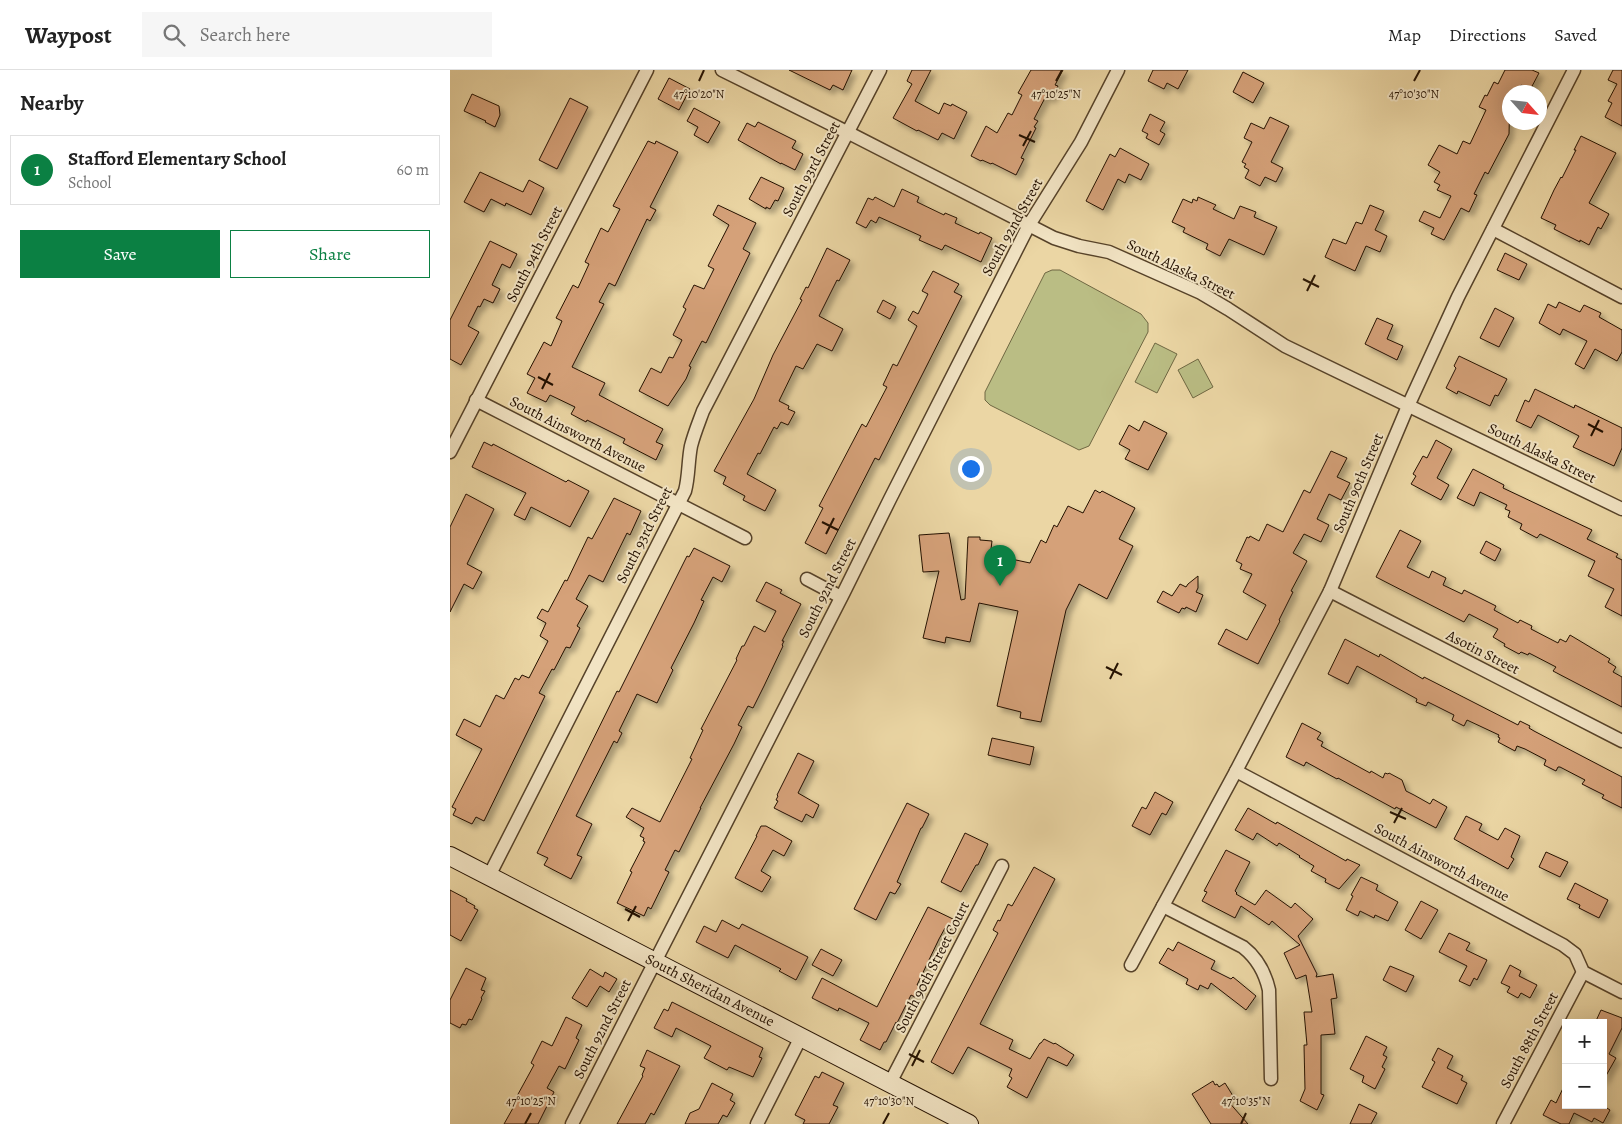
<!DOCTYPE html>
<meta charset="utf-8">
<style>
:root{--surface:#fff;--page:#f6f6f6;--text:#222;--muted:#767676;--line:#e0e0e0;--accent:#0b8043}
body{margin:0;font-family:Alegreya,serif;background:var(--page);color:var(--text)}
.controls{position:absolute;right:15px;bottom:15px;display:grid;overflow:hidden;border-radius:0px;box-shadow:0 5px 20px #0002}
.controls button{width:45px;height:45px;display:grid;place-items:center;padding:0;border:0;border-bottom:1px solid var(--line);background:var(--surface);color:var(--text);font:25px sans-serif}
.compass{position:absolute;left:1052px;top:15px;width:45px;height:45px;border-radius:50%;background:var(--surface);box-shadow:0 5px 20px #0002;rotate:117deg}
.you{position:absolute;left:520px;top:398px;width:18px;height:18px;margin:-12px;border:4px solid #fff;border-radius:50%;background:#1a73e8;box-shadow:0 0 0 8px #1a73e833}
.badge{display:grid;place-items:center;width:32px;height:32px;border-radius:50%;background:var(--accent);color:#fff;font-size:16px;font-weight:700}
.pin{position:absolute;translate:-50% -41px;filter:drop-shadow(0 1px 2px #0008)}
.pin::after{content:'';position:absolute;top:26px;width:18px;height:15px;background:inherit;clip-path:polygon(0 0,100% 0,50% 100%)}
.list{margin:0;padding:0;list-style:none}
h2{display:flex;justify-content:space-between;align-items:center;height:65px;margin:0;padding:0 20px;font-size:21px}
h2 small{font-size:16px;font-weight:400;color:var(--muted)}
.list li{display:grid;grid-template-columns:32px 1fr auto;gap:15px;align-items:center;box-sizing:border-box;height:70px;margin:0 10px 10px;padding:0 10px;border:1px solid var(--line);border-radius:0px}
.list b{display:block;font-size:19px;white-space:nowrap}
.list p{margin:0;font-size:16px;white-space:nowrap;color:var(--muted)}
.list em{font-size:16px;font-style:normal;color:var(--muted)}
.actions{display:flex;gap:10px;padding:15px 20px}
.actions a{flex:1;padding:11px 0;border:1px solid var(--accent);border-radius:0px;text-align:center;font-size:18px;color:var(--accent)}
.actions .main{background:var(--accent);color:#fff}
.icon{flex:none;width:28px;height:28px;fill:none;stroke:currentColor;stroke-width:2;stroke-linecap:round;stroke-linejoin:round}
.map{position:relative;flex:none;width:1172px;height:1054px;overflow:hidden}
header{display:flex;align-items:center;gap:30px;box-sizing:border-box;height:70px;padding:0 25px;background:var(--surface);border-bottom:1px solid var(--line)}
header strong{font-size:24px}
nav{display:flex;gap:28px;margin-inline-start:auto;font-size:18px}
.search{width:350px;height:45px;background:var(--page);display:flex;align-items:center;gap:12px;box-sizing:border-box;padding:0 18px;border-radius:0px;color:var(--muted);font-size:19px}
main{display:flex}
aside{flex:1;background:var(--surface)}
.map>svg:first-child{display:block}
.green{fill:#babd84;stroke:#6f6742}
.building{fill:#d5a179;stroke:#241100;filter:url(#shadow)}
.lines{fill:none;stroke-linecap:round;stroke-linejoin:round}
.street-casing{stroke:#564229;stroke-width:15}
.secondary-casing{stroke:#241100;stroke-width:20}
.street{stroke:#f2e4c4;stroke-width:12}
.secondary{stroke:#f2e4c4;stroke-width:18}
.ticks{fill:none;stroke:#241100;stroke-width:2}
.labels{text-anchor:middle;stroke-width:4;stroke-linejoin:round;paint-order:stroke}
.street-label{font-size:15px;fill:#241100;stroke:#f2e4c4}
.ticks-label{font-size:12px;text-anchor:middle;fill:#241100;stroke:#f2e4c4;stroke-width:4;stroke-linejoin:round;paint-order:stroke}
</style>
<header>
<strong>Waypost</strong>
<div class="search"><svg class="icon" aria-label="search" viewBox="0 0 24 24"><circle cx="10" cy="10" r="6"/><path d="M15 15l6 6"/></svg>Search here</div>
<nav><a>Map</a><a>Directions</a><a>Saved</a></nav>
</header>
<main>
<aside>
<h2>Nearby<small></small></h2>
<ul class="list">
<li><span class="badge">1</span><div><b>Stafford Elementary School</b><p>School</p></div><em>60 m</em></li>
</ul>
<div class="actions"><a class="main">Save</a><a>Share</a></div>
</aside>
<div class="map">
<svg width="1172" height="1054" viewBox="0 0 1172 1054">
<defs>
<filter id="shadow"><feDropShadow dx="4.5" dy="4.5" stdDeviation="2.5" flood-color="#0004"/></filter>
</defs>
<rect width="100%" height="100%" fill="#ebd6a4"/>
<filter id="stains"><feTurbulence type="fractalNoise" baseFrequency=".004" numOctaves="4"/><feColorMatrix values="0 0 0 0 .2 0 0 0 0 .09 0 0 0 0 .02 0 0 0 .5 -.17"/></filter>
<radialGradient id="worn" r=".72"><stop offset=".6" stop-color="#630" stop-opacity="0"/><stop offset="1" stop-color="#630" stop-opacity=".3"/></radialGradient>
<g class="green">
<path d="M602 200H610L691 244 698 253V262L639 376 629 380 540 335 535 330V322L595 203Z"/>
<path d="M705 273 727 284 707 323 685 312Z"/>
<path d="M748 289 763 317 743 328 728 300Z"/>
</g>
<g class="building">
<path d="M339 0H402L393 20 383 15 380 20Z"/>
<path d="M462 0H481L465 31 489 44 494 33 501 36 502 34 517 42 504 69 492 63 488 70 468 60 467 61 443 48 462 14 457 11Z"/>
<path d="M581 0H613L605 15 608 16 601 29 596 26 584 49 588 51 584 57 586 58 571 88 574 89 566 105 542 93 541 94 532 90 531 91 521 86 536 56 547 63 558 43 562 45 572 25 568 23Z"/>
<path d="M703 0H738L728 19 717 13 714 19 698 11Z"/>
<path d="M1055 0H1082L1089 3 1080 20 1071 15 1067 22H1060L1059 64 1038 104 1035 102 1024 124 1027 125 1019 142 1011 138 994 170 981 164 984 158 969 151 974 141 990 148 1001 126 987 120 990 115 984 112 990 102 978 95 989 75 1007 84 1013 71 1020 74 1036 40 1029 37 1035 25 1037 26 1044 12 1048 14Z"/>
<path d="M1163 0H1172V56L1155 47 1162 33 1158 31 1167 14 1158 10Z"/>
<path d="M793 2 814 13 803 33 783 22Z"/>
<path d="M219 8 240 19 229 40 208 29Z"/>
<path d="M22 24 49 36 50 45 45 57 35 52 36 51 14 41Z"/>
<path d="M120 28 138 37 107 99 89 90Z"/>
<path d="M244 38 270 52 258 73 244 65 248 57 237 51Z"/>
<path d="M700 44 715 52 710 61 715 64 709 75 696 68 698 64 692 61Z"/>
<path d="M820 47 839 56 821 92 833 98 826 112 815 107 810 116 795 108 799 100 794 97 796 94 792 92 802 72 794 68 801 53 814 59Z"/>
<path d="M308 52 346 71 342 78 353 84 345 100 331 93V94L288 70 297 53 305 57Z"/>
<path d="M1131 66 1166 83 1139 133 1159 144 1151 159 1148 157 1139 175 1130 170V172L1104 159 1106 155 1091 148 1104 120 1111 107 1112 108 1126 80H1124Z"/>
<path d="M198 71 205 74 206 71 228 82 200 137 206 140 200 151 197 149 165 216 159 213 149 232 154 234 122 297 155 313 149 325 213 359 206 372 213 375 206 390 173 373 175 369 137 350 136 352 121 344 125 337 100 325 96 332 77 323 85 308 77 304 94 272 101 276 112 251 106 248 123 215 128 218 139 194 135 192 151 158 158 162 170 139 163 136Z"/>
<path d="M670 78 699 94 691 110 679 104 675 113 668 109 653 140 636 131 660 84 665 87Z"/>
<path d="M30 102 73 122 79 110 94 118 81 145 56 133 55 136 41 129 34 142 14 132Z"/>
<path d="M311 107 334 118 328 131 325 130 320 139 316 137V139L299 129Z"/>
<path d="M452 119 469 127 467 132 494 145 495 143 507 148 505 153 529 164 530 162 542 168 531 192 495 175 492 180 469 170 471 166 429 147 426 153 421 150 416 158 406 153 418 128 423 130 425 127 444 137Z"/>
<path d="M748 127 766 135 763 139 784 149 790 136 806 142 804 147 827 157 814 185 779 169 770 186 756 179 758 174 733 162 735 158 722 152 733 129 742 133 743 129 747 131Z"/>
<path d="M268 135 306 153 293 179 300 183 256 273 252 271 239 296 241 297 236 309 218 336 189 321 201 298 211 303 219 287 223 288 232 270 223 265 236 239 233 237 244 215 254 219 264 199 258 196 279 155 263 145Z"/>
<path d="M920 135 934 141 925 160 937 166 930 182 916 176 905 201 875 187 883 169 896 174 906 152 912 154Z"/>
<path d="M40 171 67 184 60 198 52 194 42 215 50 219 43 233 34 229 30 237 28 236 18 256 29 262 11 295 0 289V250Z"/>
<path d="M377 178 400 190 389 211 387 210 369 246 393 259 382 281 367 274 353 299 346 296 329 331 339 336 338 339 345 342 338 355 331 352 327 359 324 357 310 384 308 383 297 404 326 420 315 441 293 430 295 426 273 414 276 407 264 401 304 329 323 285 352 230 350 229 356 217 358 218Z"/>
<path d="M1055 183 1077 194 1069 210 1047 200Z"/>
<path d="M483 201 509 214 504 222 512 226 429 390 425 388 376 484 355 473 373 438 369 436 412 354 416 357 437 317 433 315 443 294 447 296 467 256 458 250 463 241 468 244 478 224 472 221Z"/>
<path d="M433 230 446 237 440 249 427 242Z"/>
<path d="M1109 232 1130 242 1134 235 1151 243 1149 247 1172 260V282L1167 291 1145 279 1134 299 1125 294 1137 271 1113 259 1110 265 1089 253 1098 234 1106 238Z"/>
<path d="M1045 238 1064 248 1049 277 1030 268Z"/>
<path d="M927 248 943 255 937 269 953 276 947 290 915 274Z"/>
<path d="M1009 286 1057 309 1048 326 1045 325 1040 336 1008 321 1007 324 996 318 1006 298 1004 296Z"/>
<path d="M1085 319 1124 338 1125 335 1172 358V378L1164 396 1123 377 1129 366 1088 345 1081 358 1066 351 1075 330 1079 332Z"/>
<path d="M694 351 717 363 698 400 675 389 680 380 669 374 679 355 689 361Z"/>
<path d="M986 370 1002 379 987 408 999 415 991 430 961 414 966 406 963 404 973 386 977 388Z"/>
<path d="M34 372 42 376 43 374 116 412 118 410 139 421 120 457 81 437 75 450 64 445 76 423 22 397Z"/>
<path d="M881 381 897 388 887 407 900 413 891 430 879 424 867 449 879 455 871 472 854 464 843 483 857 491 841 521 843 522 829 550 830 551 808 594 768 574 776 559 797 570 816 535 793 522 802 504 790 499 792 494 786 491 797 467 799 468 800 466 809 471 817 454 833 462 854 420 860 423Z"/>
<path d="M1023 399 1054 415 1053 418 1142 460 1137 469 1168 484 1166 487 1172 490V546L1155 537 1164 519 1138 506 1145 491 1090 464 1087 468 1070 459 1072 454 1058 447 1060 441 1055 439 1057 435 1030 422 1024 436 1007 428Z"/>
<path d="M645 420 650 423 652 421 685 438 669 469 683 476 657 529 629 514 616 540 591 652 570 648 571 642 547 636 568 541 529 533 520 572 496 567 495 573 473 568 489 501 473 502 469 465 499 463 511 530 515 529 518 467H530V470L542 471 541 479 548 480 547 486 580 493 591 470 596 473 604 455 607 457 618 436 633 443Z"/>
<path d="M16 424 44 439 17 494 32 502 23 519 14 514 0 542V457Z"/>
<path d="M164 428 191 441 180 465 177 463 153 512 139 505 126 529 138 536 127 556 130 558 120 578 116 577 104 600 102 599 89 623 95 626 34 751 26 747 22 754 3 745 6 739 2 737 32 679 6 665 14 649 30 657 46 625 54 629 65 608 69 610 72 605 79 608 98 571 90 566 96 553 87 548 92 539 98 542 115 510 117 511 138 467 142 469Z"/>
<path d="M950 460 971 471 957 497 979 508 982 501 996 508 993 515 1012 524 1014 520 1046 536 1044 540 1068 553 1070 550 1082 556 1081 559 1108 573 1110 569 1116 572 1120 565 1160 589 1158 592 1166 597 1163 602 1172 607V637L1103 601 1106 597 1079 583 1078 585 1071 582 1069 584 1054 576 1055 574 1043 567 1048 559 1019 544 1014 552 926 507Z"/>
<path d="M1036 471 1051 479 1045 491 1030 483Z"/>
<path d="M244 478 280 496 272 512 263 507 251 530 254 531 244 553 221 598 223 600 207 633 187 624 169 661 172 663 167 673 164 671 126 746 142 754 127 785 132 787 121 809 94 795 98 788 87 783 167 621 169 622 237 486 239 487Z"/>
<path d="M748 506V518L746 522 753 525 746 542 736 537 735 539 732 538 729 543 707 532 713 521 722 526 730 514 736 517 738 514Z"/>
<path d="M316 512 332 520 330 523 351 534 332 571H334L332 575 333 576 314 616 303 638 298 636 288 655 292 657 284 674 250 738H251L229 782 225 780 215 800 219 802 201 839 198 837 194 846 167 833 182 802 180 801 195 772 193 771 194 768 190 766 194 758 176 747 182 738 210 752 242 689 240 688 253 660 251 659 287 590 286 589 292 576H294L304 556 315 562 326 541 306 531Z"/>
<path d="M895 569 929 587 930 584 973 609 974 607 1068 655 1070 651 1080 656 1079 658 1084 661 1172 707V738L1152 728 1154 725 1132 714 1135 710 1110 697H1108L1106 701 1094 695 1096 690 1075 679 1067 676 1065 681 1048 672 1050 668 1048 667 1049 665 1017 650 1014 656 1002 650 1004 645 978 632 976 636 966 632 967 629 907 596 898 614 878 604Z"/>
<path d="M852 653 871 663 867 669 873 672 871 676 920 703 921 701 933 708 935 703 938 704 939 703 952 710 956 721 964 725 980 734 983 729 997 737 986 758 946 737 945 739 888 708 887 709 856 692 854 696 836 687Z"/>
<path d="M542 668 584 677 580 695 538 685Z"/>
<path d="M348 683 364 691 348 723 369 735 363 748 356 744 352 752 324 738 328 731 326 730 328 726 327 725Z"/>
<path d="M705 722 723 732 716 745 712 743 700 765 682 756 692 737 696 739Z"/>
<path d="M457 733 479 744 472 758H471L447 812 451 814 445 824 440 822 426 850 404 839Z"/>
<path d="M798 738 826 754 827 752 896 791 897 789 910 795 889 819 875 812 876 809 861 801 864 796 849 787 850 786 829 773 827 776 807 763 803 770 785 760Z"/>
<path d="M1016 746 1032 754 1029 760 1048 770 1055 758 1070 766 1061 787 1064 789 1058 799 1004 769Z"/>
<path d="M311 756H316L342 771 334 786 323 780 311 801 321 807 312 822 285 808 307 766H306Z"/>
<path d="M515 763 538 774 528 795H526L511 822 491 812Z"/>
<path d="M776 780 800 792 785 821 787 823 786 824 805 835 816 820 841 838 845 833 863 849 848 866 867 904 866 907 883 904 887 928 881 929 885 964 871 965V1024L874 1025 867 1040 850 1031 855 1019 854 975H857L854 942H862L856 905 846 909 834 883 850 875 822 851 819 855 791 836 785 848 752 831 757 822 754 821Z"/>
<path d="M1096 782 1118 792 1110 807 1089 797Z"/>
<path d="M584 797 605 809 530 954 563 970 559 979 580 989 590 973H591L594 969 604 974 605 973 624 985 617 996 598 987 577 1028 557 1017 562 1008 559 1006 562 999 518 977 503 1004 481 992 548 863 543 860 548 850 550 851 558 834 562 836Z"/>
<path d="M911 807 928 815 926 820 948 832 938 851 925 845 924 848 910 841 908 846 896 840 903 826 901 825Z"/>
<path d="M1125 813 1158 830 1149 848 1129 838 1130 835 1117 829Z"/>
<path d="M0 820 17 829 16 831 25 836 24 838 28 840 11 871 0 865Z"/>
<path d="M971 831 988 840 971 869 955 860Z"/>
<path d="M478 837 505 850 500 861 495 858 489 869 467 915 471 917 465 927 461 925 447 953 446 952 436 972H434L430 980 410 970 419 953 389 938 388 941 362 928 372 908 427 937Z"/>
<path d="M272 850 289 859 292 854 358 887 346 910 329 901 331 899 285 875 278 888 246 872 254 856 266 862Z"/>
<path d="M999 863 1020 873 1016 880 1037 890 1027 910 1024 908 1020 916 1009 911 1017 896 989 882Z"/>
<path d="M728 872 765 891 761 899 781 909 783 907 806 926 796 940 761 913 758 919 750 915 748 920 736 914 738 909 709 893 718 878 723 881Z"/>
<path d="M371 879 392 890 383 906 362 895Z"/>
<path d="M1060 895 1071 901 1069 906 1087 915 1080 928 1071 923 1068 928 1057 922 1060 917 1051 913Z"/>
<path d="M940 896 964 906 956 922 933 910Z"/>
<path d="M16 898 36 908 31 920 35 921 31 928 32 929 22 950 19 949 16 955 12 954 10 958 0 953V930Z"/>
<path d="M140 899 153 907 155 902 167 909 159 922 150 916 137 937 122 928Z"/>
<path d="M222 932 313 978 309 987 312 988 303 1007 279 997 277 1000 254 988 261 976 226 958 222 967 204 958 214 939 218 941Z"/>
<path d="M1151 940 1172 948V958L1159 984 1166 988 1153 1011V953H1145Z"/>
<path d="M116 947 132 955 126 968 129 970 115 999 109 996 97 1018 104 1022 88 1054H54L63 1038 61 1037 84 995 81 993 92 971 102 976Z"/>
<path d="M916 966 937 977 933 985 937 987 932 997 935 999 925 1019 912 1012 914 1006 900 999Z"/>
<path d="M988 978 1003 986 997 998 1013 1006 1011 1010 1017 1013 1007 1034 972 1017 985 992 982 990Z"/>
<path d="M197 980 230 996 204 1045 201 1043 195 1054H167L193 1006 192 1005 195 998 190 996Z"/>
<path d="M372 1002 394 1013 383 1035 388 1037 379 1054H353L355 1050 345 1045 365 1006 369 1008Z"/>
<path d="M763 1011 765 1015 767 1014 769 1017 775 1013 783 1026 777 1030 798 1054H761L742 1024Z"/>
<path d="M1116 1012V1035H1152L1160 1040 1153 1053 1144 1048 1142 1052 1124 1043 1119 1054H1111L1093 1045 1101 1030 1106 1033Z"/>
<path d="M262 1013 283 1024 280 1030 285 1033 277 1047 273 1045 268 1054H235L240 1043 249 1039Z"/>
<path d="M909 1034 927 1043 921 1054H900Z"/>
</g>
<g class="lines">
<defs>
<g id="street">
<path d="M272 0 399 63 604 168 629 176 659 182 751 223 778 239 835 276 1172 439"/>
<path d="M1043 159 1172 227"/>
<path d="M26 330 295 468"/>
<path d="M0 382 197 0"/>
<path d="M357 509 391 527"/>
<path d="M880 521 1172 671"/>
<path d="M786 701 1113 875 1125 884 1133 902 1172 922"/>
<path d="M39 806 235 421C239 406 238 391 241 376 244 364 249 352 253 341L430 0"/>
<path d="M713 836 793 877C807 888 815 902 819 920L821 1009"/>
<path d="M681 895 786 701 880 521 958 336 1008 227 1124 0"/>
<path d="M440 1013 552 796"/>
<path d="M122 1054 394 522 440 429 579 155 631 72 668 0"/>
<path d="M307 1054 351 967"/>
<path d="M1053 1054 1133 902"/>
</g>
<path id="secondary" d="M0 786 519 1054"/>
</defs>
<use href="#street" class="street-casing"/>
<use href="#secondary" class="secondary-casing"/>
<use href="#street" class="street"/>
<use href="#secondary" class="secondary"/>
</g>
<path class="ticks" d="M249 11 254 0M606 11 612 0M964 11 970 0M569 65 585 72M573 76 581 61M853 209 869 217M857 221 865 205M88 307 103 315M92 319 100 303M1138 354 1153 362M1141 366 1149 350M372 452 388 460M376 464 384 448M656 597 672 605M660 609 668 593M940 742 956 749M944 753 952 738M175 839 190 847M178 851 186 836M459 984 474 992M462 996 470 980M75 1054 81 1043M433 1054 439 1043M791 1054 796 1043"/>
<g class="labels">
<g class="street-label">
<text transform="translate(361 99) rotate(-62)" y="5">South 93rd Street</text>
<text transform="translate(562 157) rotate(-61)" y="5">South 92nd Street</text>
<text transform="translate(84 184) rotate(-63)" y="5">South 94th Street</text>
<text transform="translate(731 199) rotate(26)" y="5">South Alaska Street</text>
<text transform="translate(128 364) rotate(27)" y="5">South Ainsworth Avenue</text>
<text transform="translate(1092 383) rotate(26)" y="5">South Alaska Street</text>
<text transform="translate(908 413) rotate(-67)" y="5">South 90th Street</text>
<text transform="translate(194 465) rotate(-63)" y="5">South 93rd Street</text>
<text transform="translate(377 518) rotate(-63)" y="5">South 92nd Street</text>
<text transform="translate(1033 582) rotate(27)" y="5">Asotin Street</text>
<text transform="translate(992 792) rotate(28)" y="5">South Ainsworth Avenue</text>
<text transform="translate(482 897) rotate(-63)" y="5">South 90th Street Court</text>
<text transform="translate(260 920) rotate(27)" y="5">South Sheridan Avenue</text>
<text transform="translate(152 959) rotate(-63)" y="5">South 92nd Street</text>
<text transform="translate(1079 970) rotate(-62)" y="5">South 88th Street</text>
</g>
</g>
<g class="ticks-label">
<text x="249" y="28">47°10'20"N</text>
<text x="606" y="28">47°10'25"N</text>
<text x="964" y="28">47°10'30"N</text>
<text x="81" y="1035">47°10'25"N</text>
<text x="439" y="1035">47°10'30"N</text>
<text x="796" y="1035">47°10'35"N</text>
</g>
<rect width="100%" height="100%" filter="url(#stains)"/>
<rect width="100%" height="100%" fill="url(#worn)"/>
</svg>
<div class="controls">
<button>+</button>
<button>−</button>
</div>
<svg class="compass" viewBox="-18 -18 36 36"><path d="M0-13l5 13h-10z" fill="#e53935"/><path d="M0 13l5-13h-10z" fill="#767676"/></svg>
<div class="you"></div>
<div class="pin badge" style="left:550px;top:516px">1</div>
</div>
</main>
